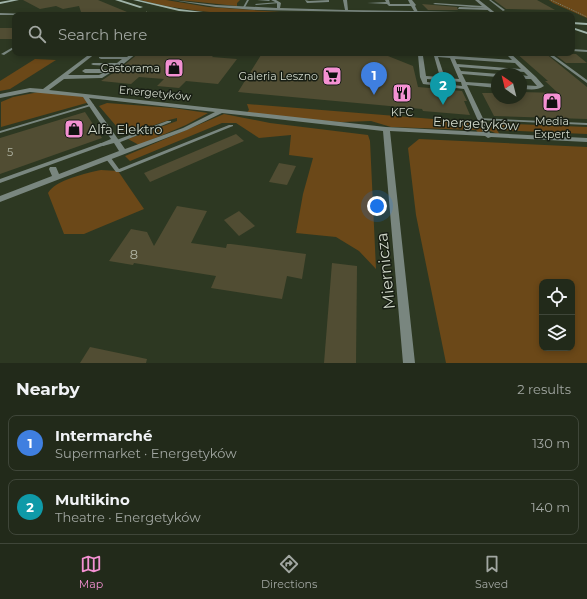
<!DOCTYPE html>
<meta charset="utf-8">
<style>
:root{--surface:#222a1a;--page:#2e3627;--text:#f1f3f6;--muted:#a2a7a2;--line:#3f4639;--accent:#f491d3}
body{margin:0;font-family:Montserrat,sans-serif;background:var(--page);color:var(--text)}
.controls{position:absolute;right:12px;bottom:12px;display:grid;overflow:hidden;border-radius:8px;box-shadow:0 2px 6px #0003}
.controls button{width:36px;height:36px;display:grid;place-items:center;padding:0;border:0;border-bottom:1px solid var(--line);background:var(--surface);color:var(--text);font:20px sans-serif}
.compass{position:absolute;left:491px;top:68px;width:36px;height:36px;border-radius:50%;background:var(--surface);box-shadow:0 2px 6px #0003;rotate:325deg}
.you{position:absolute;left:377px;top:206px;width:14px;height:14px;margin:-10px;border:3px solid #fff;border-radius:50%;background:#1a73e8;box-shadow:0 0 0 6px #1a73e833}
.badge{display:grid;place-items:center;width:26px;height:26px;border-radius:50%;background:var(--accent);color:#fff;font-size:13px;font-weight:700}
.pin{position:absolute;translate:-50% -33px;filter:drop-shadow(0 1px 2px #0008)}
.pin::after{content:'';position:absolute;top:21px;width:14px;height:12px;background:inherit;clip-path:polygon(0 0,100% 0,50% 100%)}
.list{margin:0;padding:0;list-style:none}
h2{display:flex;justify-content:space-between;align-items:center;height:52px;margin:0;padding:0 16px;font-size:17px}
h2 small{font-size:13px;font-weight:400;color:var(--muted)}
.list li{display:grid;grid-template-columns:26px 1fr auto;gap:12px;align-items:center;box-sizing:border-box;height:56px;margin:0 8px 8px;padding:0 8px;border:1px solid var(--line);border-radius:8px}
.list b{display:block;font-size:15px;white-space:nowrap}
.list p{margin:0;font-size:13px;white-space:nowrap;color:var(--muted)}
.list em{font-size:13px;font-style:normal;color:var(--muted)}
.icon{flex:none;width:22px;height:22px;fill:none;stroke:currentColor;stroke-width:2;stroke-linecap:round;stroke-linejoin:round}
.map{position:relative;flex:none;width:587px;height:363px;overflow:hidden}
.search{position:absolute;background:var(--surface);box-shadow:0 2px 6px #0003;left:12px;right:12px;top:12px;height:44px;display:flex;align-items:center;gap:10px;box-sizing:border-box;padding:0 14px;border-radius:8px;color:var(--muted);font-size:15px}
.sheet{height:180px;background:var(--surface)}
nav{display:flex;justify-content:space-around;align-items:center;box-sizing:border-box;height:56px;border-top:1px solid var(--line);background:var(--surface);font-size:11px;color:var(--muted)}
nav a{display:grid;justify-items:center;gap:2px}
nav .on{color:var(--accent)}
.map>svg:first-child{display:block}
.green{fill:#6b4818;fill-rule:evenodd}
.building{fill:#514d33}
.lines{fill:none;stroke-linecap:round;stroke-linejoin:round}
.path-far1{stroke:#7c8573;stroke-width:1;stroke-dasharray:1 1;stroke-linecap:butt}
.path{stroke:#7c8573;stroke-width:2;stroke-dasharray:2 2;stroke-linecap:butt}
.lane{fill:#79867f;fill-rule:evenodd}
.street{fill:#79867f;fill-rule:evenodd}
.secondary{fill:#a0b4a9;fill-rule:evenodd}
.labels{text-anchor:middle;stroke-width:3;stroke-linejoin:round;paint-order:stroke}
.far-poi-label{font-size:11px;fill:#d1d8ca;stroke:#181e14;text-anchor:end}
.far-street-label{font-size:11px;fill:#d1d8ca;stroke:#181e14}
.number-label{font-size:11px;fill:#b1b5a4}
.street-label{font-size:13px;fill:#d1d8ca;stroke:#181e14}
.poi-label{font-size:13px;fill:#d1d8ca;stroke:#181e14;text-anchor:start}
.near-number-label{font-size:13px;fill:#b1b5a4}
.near-street-label{font-size:16px;fill:#d1d8ca;stroke:#181e14}
</style>
<div class="map">
<svg width="587" height="363" viewBox="0 0 587 363">
<rect width="100%" height="100%" fill="#2d3822"/>
<g class="green">
<path d="M140 0H166L208 7 295 13 299 15C245 15 192 14 140 0Z"/>
<path d="M179 0H240L237 3V6Z"/>
<path d="M549 0H587V18L553 3Z"/>
<path d="M35 59 56 60 10 89 0 91V81Z"/>
<path d="M44 91 86 97 90 102 1 127V102L13 97Z"/>
<path d="M107 103 173 108 208 113 186 125 139 145 128 139 177 121V118C158 122 142 132 123 134L99 106Z"/>
<path d="M247 104 470 122 478 124 484 130 479 134 476 130 391 127 371 121 342 122 245 115 249 110Z"/>
<path d="M224 114 270 123 368 135 370 141 376 269 359 251 336 237 296 233 303 194 313 158 289 155 291 135 259 138 236 123H222L130 161 125 156Z"/>
<path d="M490 123 587 127V134L497 130 500 135 488 130 487 126Z"/>
<path d="M419 139 587 147V363H446L416 215 408 148ZM542 282H572V348H542Z"/>
<path d="M101 170 118 171 144 209 91 231 84 234H64L48 193C55 180 87 173 101 170Z"/>
</g>
<g class="building">
<path d="M23 0H98L127 12H81L79 6 63 9 56 6 40 9Z"/>
<path d="M494 0H537L555 10 506 9Z"/>
<path d="M422 4 457 7 458 10H428Z"/>
<rect x="0" y="28" width="15" height="11"/>
<path d="M139 53H195L214 55 212 57 237 59 218 84 186 81 179 88 157 86 164 79 139 77 131 84 101 81 122 67Z"/>
<path d="M270 53H347L388 56 413 66 418 87 462 91 467 101H464L470 115 423 111 422 109 238 92 261 55Z"/>
<path d="M516 53H545L587 87V119L494 116 482 93H497V98H521V92L558 93 545 81H548Z"/>
<path d="M553 53 576 54 587 63H566Z"/>
<path d="M85 112 102 138 0 174V138Z"/>
<path d="M236 134 244 141 150 182 144 173Z"/>
<path d="M279 163 296 166 287 185 269 182Z"/>
<path d="M177 206 207 211 191 243 226 248 227 244H231L306 254 302 279 287 276 282 299 211 288 216 276 134 263 133 265 109 261 131 229 147 232 154 246Z"/>
<path d="M239 211 255 226 239 236 224 220Z"/>
<path d="M332 263 357 266 356 363H324Z"/>
<path d="M90 347 147 359 146 363H80Z"/>
</g>
<g class="lines">
<g class="path-far1">
<path d="M551 0 587 17"/>
<path d="M146 12 162 15"/>
</g>
<path class="path" d="M453 124 474 125"/>
<g class="lane">
<path d="M247 0H249L244 9H242Z"/>
<path d="M257 0H270L269 1Z"/>
<path d="M489 0H491L505 10 503 11Z"/>
<path d="M279 2 280 3 256 5 255 4Z"/>
<path d="M459 7 488 8 489 9 488 10 458 9Z"/>
<path d="M416 11 459 12 460 13 459 14 415 13Z"/>
<path d="M15 46V48L4 55 1 54Z"/>
<path d="M546 53H550L587 80V83Z"/>
<path d="M91 104H92L94 105 0 133V131Z"/>
<path d="M478 118 587 123V125L480 120H478Z"/>
<path d="M167 121H171V122L118 143H114V141Z"/>
<path d="M229 125H233V126L120 172H116L106 159 109 157 111 158 119 169Z"/>
<path d="M101 143H103L105 144V145L0 183V179Z"/>
</g>
<g class="street">
<path d="M172 0 216 5 277 8V3L271 0H276L281 3 280 8 345 10 343 0H347L348 10 414 11 411 6H389L387 4 367 3 386 2 385 0H389L390 4H410L408 0H412L416 5 415 6 418 12 416 13 257 10 216 7Z"/>
<path d="M305 0 309 1 329 0V2L307 3Z"/>
<path d="M475 0H479L498 15H494L485 8 433 4 435 3 482 6Z"/>
<path d="M0 13 31 14 33 15H0Z"/>
<path d="M572 49 587 50V52L572 51Z"/>
<path d="M91 53H96L68 75H99L103 73H85L82 71 85 69H108L112 66 93 65 91 64 93 63H117L122 59H101L99 58V57H127L132 53H137L121 66 102 78 64 79 49 90 386 127 483 132 464 89 423 84 420 77 418 55 404 54 402 53H437L448 54V53H452L454 56 512 60 508 56 479 54 477 53H510L536 77 544 86C537 91 529 89 521 89V85L537 86 531 79H521V75L528 76 524 72 459 67 461 71 499 74H497V77L462 74 466 82 497 84V88L467 85 490 133 587 138V142L491 137 488 138 485 136 390 131 415 363H403L383 131 222 113 187 130 0 202V196L52 176 49 169 50 167H56L59 174 119 151 114 143 103 146 99 144 111 139 83 97 30 92 0 98V94L30 88 43 89ZM423 56H434L440 77 426 76ZM438 57 450 58 459 79 445 78ZM455 59 515 63 521 69 457 64ZM427 79 461 82 462 86 427 82ZM89 98 215 112 183 128 125 149Z"/>
</g>
<g class="secondary">
<path d="M11 0H19L0 4V2Z"/>
<path d="M115 0H121L143 7 140 8Z"/>
<path d="M133 0H139L179 9 227 15 179 11Z"/>
<path d="M572 22 587 23V25L572 24Z"/>
<path d="M572 27 587 32V34L572 29Z"/>
</g>
</g>
<defs>
<symbol id="shop-square" viewBox="-11 -11 22 22"><rect x="-9" y="-9" width="18" height="18" rx="4" fill="#f491d3" stroke="#181e14"/><path d="M-5-2.5h2.3a2.7 3.5 0 0 1 5.4 0H5L5.5 6h-11ZM-1.5-2.5h3a1.5 2.3 0 0 0-3 0Z" fill="#111"/></symbol>
<symbol id="supermarket-square" viewBox="-11 -11 22 22"><rect x="-9" y="-9" width="18" height="18" rx="4" fill="#f491d3" stroke="#181e14"/><path d="M-6-5.5h2.5l.6 2H6L4.5 2H-2.5L-4.4-4H-6ZM-1.5 3.2a1.3 1.3 0 1 0 .1 0ZM3 3.2a1.3 1.3 0 1 0 .1 0Z" fill="#111"/></symbol>
<symbol id="restaurant-square" viewBox="-11 -11 22 22"><rect x="-9" y="-9" width="18" height="18" rx="4" fill="#f491d3" stroke="#181e14"/><path d="M-5-6h1v4h1v-4h1v4h1v-4h1v5L-1.5 .5V6h-2V.5L-5-1ZM5-6V6H3V1.5H1.5Q1.5-4 5-6Z" fill="#111"/></symbol>
</defs>
<g fill-rule="evenodd">
<use href="#shop-square" x="163" y="57" width="22" height="22"/>
<use href="#supermarket-square" x="321" y="65" width="22" height="22"/>
<use href="#restaurant-square" x="391" y="82" width="22" height="22"/>
<use href="#shop-square" x="541" y="91" width="22" height="22"/>
<use href="#shop-square" x="63" y="118" width="22" height="22"/>
</g>
<g class="labels">
<g class="far-poi-label">
<text x="160" y="72">Castorama</text>
<text x="318" y="80">Galeria Leszno</text>
<text x="402" y="116" text-anchor="middle">KFC</text>
<text x="552" y="125" text-anchor="middle">Media<tspan x="552" dy="13">Expert</tspan></text>
</g>
<g class="far-street-label">
<text transform="translate(155 93) rotate(6)" y="4">Energetyków</text>
</g>
<g class="number-label">
<text x="10" y="156">5</text>
</g>
<g class="street-label">
<text transform="translate(476 123) rotate(3)" y="5">Energetyków</text>
</g>
<g class="poi-label">
<text x="88" y="134">Alfa Elektro</text>
</g>
<g class="near-number-label">
<text x="134" y="259">8</text>
</g>
<g class="near-street-label">
<text transform="translate(385 271) rotate(-96)" y="6">Miernicza</text>
</g>
</g>
</svg>
<div class="controls">
<button><svg class="icon" aria-label="locate" viewBox="0 0 24 24"><circle cx="12" cy="12" r="6"/><path d="M12 2v4M12 18v4M2 12h4M18 12h4"/></svg></button>
<button><svg class="icon" aria-label="layers" viewBox="0 0 24 24"><path d="M12 4l9 5-9 5-9-5zM3 14l9 5 9-5"/></svg></button>
</div>
<svg class="compass" viewBox="-18 -18 36 36"><path d="M0-13l5 13h-10z" fill="#e53935"/><path d="M0 13l5-13h-10z" fill="#a2a7a2"/></svg>
<div class="you"></div>
<div class="pin badge" style="left:374px;top:95px;background:#3f7fe0">1</div>
<div class="pin badge" style="left:443px;top:105px;background:#0f9aa8">2</div>
<div class="search"><svg class="icon" aria-label="search" viewBox="0 0 24 24"><circle cx="10" cy="10" r="6"/><path d="M15 15l6 6"/></svg>Search here</div>
</div>
<section class="sheet">
<h2>Nearby<small>2 results</small></h2>
<ul class="list">
<li><span class="badge" style="background:#3f7fe0">1</span><div><b>Intermarché</b><p>Supermarket · Energetyków</p></div><em>130 m</em></li>
<li><span class="badge" style="background:#0f9aa8">2</span><div><b>Multikino</b><p>Theatre · Energetyków</p></div><em>140 m</em></li>
</ul>
</section>
<nav>
<a class="on"><svg class="icon" aria-label="map" viewBox="0 0 24 24"><path d="M3 6l6-2 6 2 6-2v14l-6 2-6-2-6 2zM9 4v14M15 6v14"/></svg>Map</a>
<a><svg class="icon" aria-label="directions" viewBox="0 0 24 24"><path d="M12 3l9 9-9 9-9-9zM9 14v-3h6M13 9l2 2-2 2"/></svg>Directions</a>
<a><svg class="icon" aria-label="saved" viewBox="0 0 24 24"><path d="M7 4h10v16l-5-4-5 4z"/></svg>Saved</a>
</nav>
